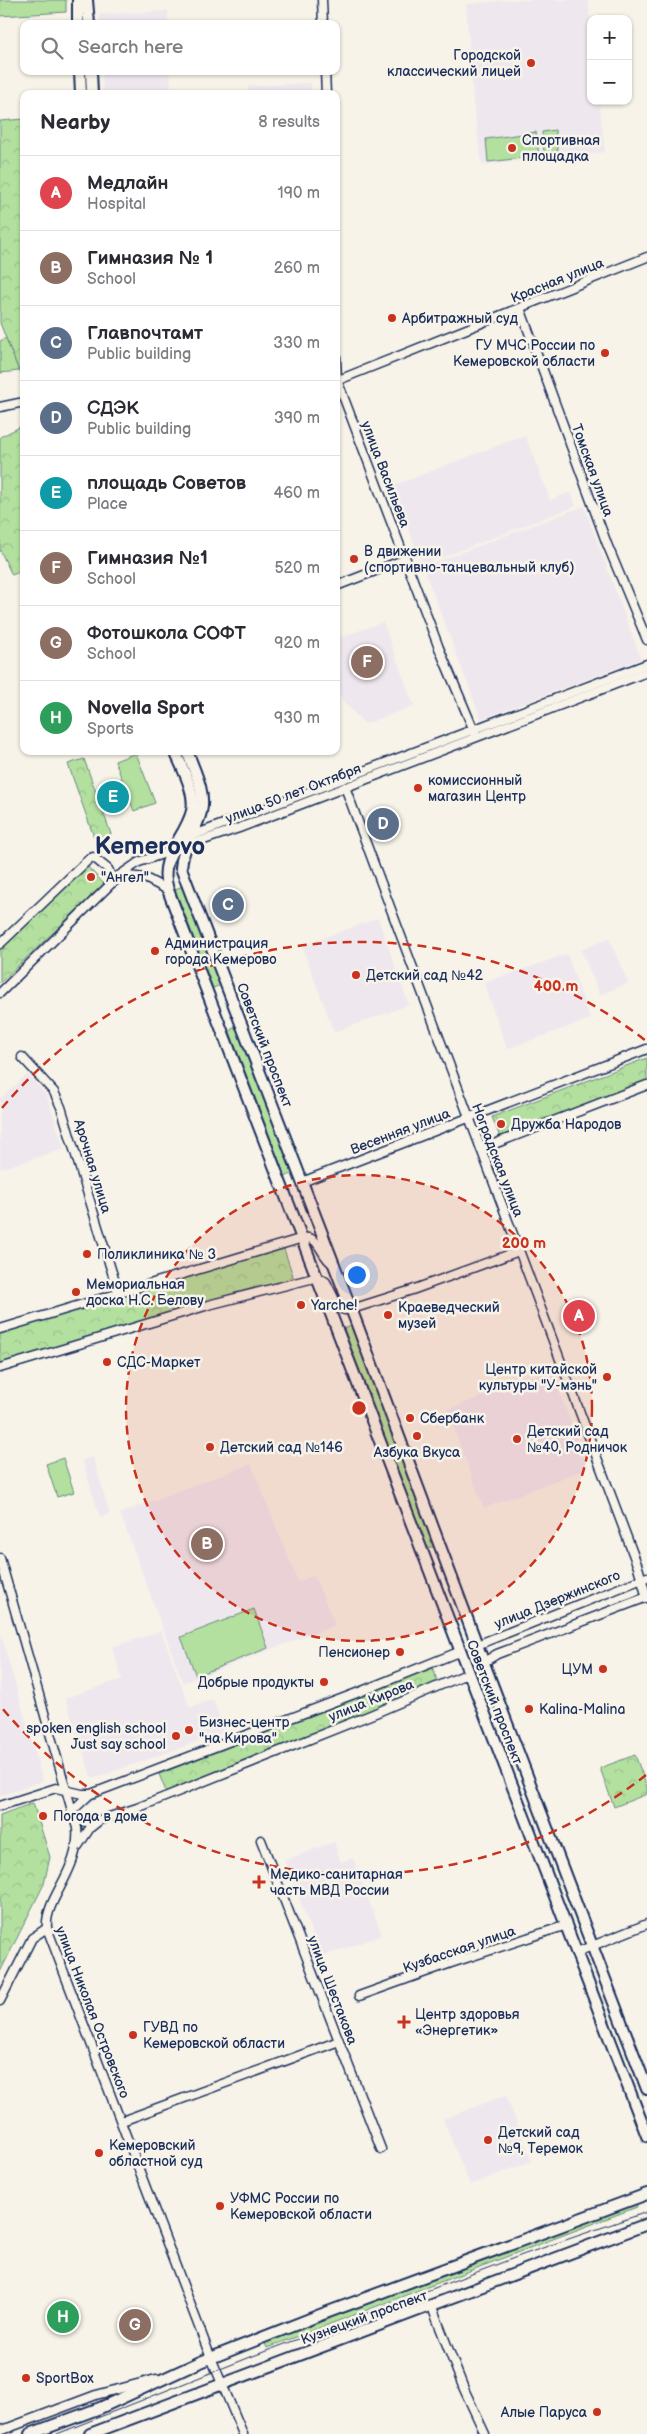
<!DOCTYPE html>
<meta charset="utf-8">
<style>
:root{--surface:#fff;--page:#f2f2f3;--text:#2b2b33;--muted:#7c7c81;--line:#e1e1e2;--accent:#0f766e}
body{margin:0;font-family:"Balsamiq Sans",sans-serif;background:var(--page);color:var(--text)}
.controls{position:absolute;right:15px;top:15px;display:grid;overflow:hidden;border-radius:10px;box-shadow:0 1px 4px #0004}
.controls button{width:45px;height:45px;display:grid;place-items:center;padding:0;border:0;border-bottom:1px solid var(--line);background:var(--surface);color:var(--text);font:25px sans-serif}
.you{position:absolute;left:356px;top:1274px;width:18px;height:18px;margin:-12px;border:4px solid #fff;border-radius:50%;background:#1a73e8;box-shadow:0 0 0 8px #1a73e833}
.badge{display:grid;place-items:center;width:32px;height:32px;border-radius:50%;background:var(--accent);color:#fff;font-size:16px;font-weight:700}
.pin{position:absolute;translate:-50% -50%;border:2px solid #fff;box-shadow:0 1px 5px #0006}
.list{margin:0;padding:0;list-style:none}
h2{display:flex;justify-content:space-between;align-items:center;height:65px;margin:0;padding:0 20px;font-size:21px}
h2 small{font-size:16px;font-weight:400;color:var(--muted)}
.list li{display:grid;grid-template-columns:32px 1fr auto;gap:15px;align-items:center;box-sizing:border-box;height:75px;padding:0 20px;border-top:1px solid var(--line)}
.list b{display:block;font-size:19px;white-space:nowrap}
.list p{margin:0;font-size:16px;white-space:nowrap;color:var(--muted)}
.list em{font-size:16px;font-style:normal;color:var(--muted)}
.icon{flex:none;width:28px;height:28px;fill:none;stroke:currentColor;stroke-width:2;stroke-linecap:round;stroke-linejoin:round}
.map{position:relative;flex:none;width:647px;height:2434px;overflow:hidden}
.search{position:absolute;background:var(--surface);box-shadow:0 1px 4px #0004;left:20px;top:20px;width:320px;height:55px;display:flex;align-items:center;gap:12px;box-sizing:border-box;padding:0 18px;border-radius:10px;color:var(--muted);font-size:19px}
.panel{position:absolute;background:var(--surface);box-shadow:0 1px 4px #0004;left:20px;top:90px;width:320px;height:665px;border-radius:10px}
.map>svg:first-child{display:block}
.built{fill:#efe7ee}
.grass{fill:#b3e09f;stroke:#67887e}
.park{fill:url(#park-crowns);stroke:#67887e}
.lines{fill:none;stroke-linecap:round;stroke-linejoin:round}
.minor-casing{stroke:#1b2f5e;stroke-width:11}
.major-casing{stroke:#1b2f5e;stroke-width:14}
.minor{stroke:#f7f3e8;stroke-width:8}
.major{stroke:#f7f3e8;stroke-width:10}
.tram{stroke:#1b2f5e;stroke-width:1}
.ring{fill:none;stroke:#c8321e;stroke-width:2.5;stroke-dasharray:9 6}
.poi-dot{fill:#c8321e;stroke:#f7f3e8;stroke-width:2}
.labels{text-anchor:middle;stroke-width:5;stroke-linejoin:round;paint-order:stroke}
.poi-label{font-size:14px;fill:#1b2f5e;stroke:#f7f3e8;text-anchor:start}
.street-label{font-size:14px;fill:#1b2f5e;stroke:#f7f3e8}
.town-label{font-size:24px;font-weight:bold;fill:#1b2f5e;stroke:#f7f3e8}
.centre{fill:#c8321e;stroke:#f7f3e8;stroke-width:2.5}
.ring-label{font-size:15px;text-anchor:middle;font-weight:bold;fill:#c8321e;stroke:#f7f3e8;stroke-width:5;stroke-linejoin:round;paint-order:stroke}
</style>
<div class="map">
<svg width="647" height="2434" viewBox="0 0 647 2434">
<defs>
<pattern id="park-crowns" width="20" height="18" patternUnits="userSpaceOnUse" patternTransform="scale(1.25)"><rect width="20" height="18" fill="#b3e09f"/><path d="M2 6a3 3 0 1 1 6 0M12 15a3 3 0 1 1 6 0" fill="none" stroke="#99c08b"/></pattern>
</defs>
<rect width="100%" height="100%" fill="#f7f3e8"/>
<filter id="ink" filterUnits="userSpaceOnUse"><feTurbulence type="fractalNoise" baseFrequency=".02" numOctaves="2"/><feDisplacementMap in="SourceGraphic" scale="10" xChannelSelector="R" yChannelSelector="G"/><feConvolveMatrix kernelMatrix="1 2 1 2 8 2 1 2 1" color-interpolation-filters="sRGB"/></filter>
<g filter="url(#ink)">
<g class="built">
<path d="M511 0H588L591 26V101H599L605 152 482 165 473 101 466 4Z"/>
<path d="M168 11V24H100V14Z"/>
<path d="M102 71H170L171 94H103Z"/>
<path d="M311 83V94H248V86Z"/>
<path d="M525 435 550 500 571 492 576 506 422 565 392 486Z"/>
<path d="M584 506 641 659 481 719 423 567Z"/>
<path d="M383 622 414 706 365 724 342 700 336 686V639Z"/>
<path d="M378 918 409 1005 334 1032 302 946Z"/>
<path d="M609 938 628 983 600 995 581 950Z"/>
<path d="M567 954 590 1019 507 1049 484 983Z"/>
<path d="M28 1074 47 1096 64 1149 0 1169V1099Z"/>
<path d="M551 1370 588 1468 484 1508 447 1410Z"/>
<path d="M93 1457 110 1514 100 1517 82 1460Z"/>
<path d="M251 1464 298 1582 314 1576 335 1625 183 1683 120 1513Z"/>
<path d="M0 1631 43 1781 0 1796Z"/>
<path d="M161 1631 190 1708 213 1699 225 1732 92 1779 65 1698 122 1679 112 1647Z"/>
<path d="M334 1842 341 1862 353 1858 382 1935 321 1957 285 1860Z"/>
<path d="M506 2095 532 2161 470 2185 443 2119Z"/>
</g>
<g class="grass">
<path d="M0 0H66V12L0 16Z"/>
<path d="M555 130 558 151 544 153 542 132Z"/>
<path d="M536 132 539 156 488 162 486 139Z"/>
<path d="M6 338 19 371 0 373V341Z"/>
<path d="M136 753 155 803 134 811 115 761Z"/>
<path d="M183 886 221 985 213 988 175 889Z"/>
<path d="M233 1027 237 1029 293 1173 285 1177 230 1032Z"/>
<path d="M351 1326 434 1544 433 1547H427L344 1329Z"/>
<path d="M63 1458 74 1492 57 1497 46 1464Z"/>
<path d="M254 1609 268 1648 196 1676 181 1637Z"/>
<path d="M636 2202 637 2207 267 2348 265 2343Z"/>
</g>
<g class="park">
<path d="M24 119V370L19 371 0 323V121Z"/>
<path d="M24 425V570L12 575 0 550V437Z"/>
<path d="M84 759 111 834 95 840 68 764Z"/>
<path d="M88 867 104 884 0 983V949Z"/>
<path d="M647 1058V1081L500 1137 492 1117Z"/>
<path d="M284 1249 294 1279 0 1365V1332Z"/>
<path d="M433 1668 439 1687 167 1794 159 1774Z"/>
<path d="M635 1755 647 1787V1794L614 1807 600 1768Z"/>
<path d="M33 1803 50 1857 44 1884 0 1972V1815Z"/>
</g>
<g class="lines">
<defs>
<g id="minor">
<path d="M322 0 323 24"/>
<path d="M325 71 326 94"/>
<path d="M520 308 607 544 647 640"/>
<path d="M336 357 337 380 439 648 475 733"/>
<path d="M336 381 647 257"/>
<path d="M0 407 24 402"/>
<path d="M336 586 406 559"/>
<path d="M345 787 638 1567 647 1598"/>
<path d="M189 837 647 664"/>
<path d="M120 875 145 878 168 890"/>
<path d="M0 944 89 859 93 857 108 869 114 882"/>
<path d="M0 993 120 875 139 862 239 828 647 672"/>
<path d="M22 1057 54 1092 61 1107 119 1295"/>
<path d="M481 1149 647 1085"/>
<path d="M302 1182 647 1049"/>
<path d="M0 1329 303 1238C320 1235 320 1256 333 1264"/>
<path d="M0 1368 212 1304 318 1277 326 1282 339 1308 345 1310 352 1309 412 1290 519 1251"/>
<path d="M0 1558 77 1828C81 1870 44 1899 47 1928L207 2348 243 2434"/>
<path d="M477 1645 647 1577"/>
<path d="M484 1662 497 1654 647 1597"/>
<path d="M0 1806 56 1788 82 1794H91L362 1691 461 1651"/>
<path d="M72 1811 89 1795"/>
<path d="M75 1820 88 1822 97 1820"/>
<path d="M261 1840 381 2149"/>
<path d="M78 1846 90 1828 100 1820 137 1808 373 1714 469 1673"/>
<path d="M577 1952 647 1924"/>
<path d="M359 1996 451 1963 567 1925"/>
<path d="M0 2001 32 1938 47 1928"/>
<path d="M122 2121 339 2041"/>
<path d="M432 2307 464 2389 485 2434"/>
<path d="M0 2431 96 2395 156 2379"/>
</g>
<g id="major">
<path d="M78 0V24"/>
<path d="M87 0 89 24"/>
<path d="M80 71 81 94"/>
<path d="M91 71 92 94"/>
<path d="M175 751C182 768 196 792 192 811 185 840 157 856 168 890L647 2136"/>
<path d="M187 751C194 770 206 792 201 812 196 832 182 847 181 868L355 1319 477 1645 647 2089"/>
<path d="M30 2434 100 2408 198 2363 320 2315 647 2194"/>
<path d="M90 2434 647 2224"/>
</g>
</defs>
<use href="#minor" class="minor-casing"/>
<use href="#major" class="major-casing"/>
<use href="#minor" class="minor"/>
<use href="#major" class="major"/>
<path class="tram" d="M57 2434 253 2356 525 2254 647 2212"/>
</g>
</g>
<circle cx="359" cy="1408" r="233" fill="#c8321e" fill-opacity=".12"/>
<g class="ring">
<circle cx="359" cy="1408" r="233"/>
<path d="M646 1775A466 466 0 0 1 2 1708M2 1108A466 466 0 0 1 646 1041"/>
</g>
<g class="poi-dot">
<circle cx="531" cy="63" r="5"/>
<circle cx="512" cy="148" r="5"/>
<circle cx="392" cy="318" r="5"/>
<circle cx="605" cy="353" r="5"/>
<circle cx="354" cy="559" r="5"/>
<circle cx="418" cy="788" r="5"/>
<circle cx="91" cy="877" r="5"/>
<circle cx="155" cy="951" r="5"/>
<circle cx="356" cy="975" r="5"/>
<circle cx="501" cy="1124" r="5"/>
<circle cx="87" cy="1254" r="5"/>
<circle cx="76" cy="1292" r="5"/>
<circle cx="301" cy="1305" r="5"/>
<circle cx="388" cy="1315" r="5"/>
<circle cx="107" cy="1362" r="5"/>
<circle cx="607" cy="1377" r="5"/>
<circle cx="410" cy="1418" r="5"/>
<circle cx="417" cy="1436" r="5"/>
<circle cx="517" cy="1439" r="5"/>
<circle cx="210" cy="1447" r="5"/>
<circle cx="400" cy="1652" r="5"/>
<circle cx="603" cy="1669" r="5"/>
<circle cx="324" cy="1682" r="5"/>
<circle cx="529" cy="1709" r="5"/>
<circle cx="189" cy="1730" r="5"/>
<circle cx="176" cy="1736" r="5"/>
<circle cx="43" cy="1816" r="5"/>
<path d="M256.5 1874.5h5v5h5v5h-5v5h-5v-5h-5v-5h5z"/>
<path d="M401.5 2014.5h5v5h5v5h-5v5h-5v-5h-5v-5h5z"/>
<circle cx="133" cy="2035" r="5"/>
<circle cx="488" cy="2140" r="5"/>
<circle cx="99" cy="2153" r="5"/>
<circle cx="220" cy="2206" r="5"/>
<circle cx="26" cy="2378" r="5"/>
<circle cx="597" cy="2412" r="5"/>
</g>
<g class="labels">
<g class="poi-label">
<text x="521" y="60" text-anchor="end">Городской<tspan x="521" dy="16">классический лицей</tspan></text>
<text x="522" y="145">Спортивная<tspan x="522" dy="16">площадка</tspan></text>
<text x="402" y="323">Арбитражный суд</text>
<text x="595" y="350" text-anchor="end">ГУ МЧС России по<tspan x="595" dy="16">Кемеровской области</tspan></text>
<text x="364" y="556">В движении<tspan x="364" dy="16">(спортивно-танцевальный клуб)</tspan></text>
<text x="428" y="785">комиссионный<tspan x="428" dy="16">магазин Центр</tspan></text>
<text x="101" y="882">"Ангел"</text>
<text x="165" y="948">Администрация<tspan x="165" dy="16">города Кемерово</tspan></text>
<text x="366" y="980">Детский сад №42</text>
<text x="511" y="1129">Дружба Народов</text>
<text x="97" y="1259">Поликлиника № 3</text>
<text x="86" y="1289">Мемориальная<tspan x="86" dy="16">доска Н.С. Белову</tspan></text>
<text x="311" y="1310">Yarche!</text>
<text x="398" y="1312">Краеведческий<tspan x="398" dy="16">музей</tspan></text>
<text x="117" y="1367">СДС-Маркет</text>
<text x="597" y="1374" text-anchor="end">Центр китайской<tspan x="597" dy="16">культуры "У-мэнь"</tspan></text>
<text x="420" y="1423">Сбербанк</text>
<text x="527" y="1436">Детский сад<tspan x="527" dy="16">№40, Родничок</tspan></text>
<text x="220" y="1452">Детский сад №146</text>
<text x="417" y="1457" text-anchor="middle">Азбука Вкуса</text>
<text x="390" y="1657" text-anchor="end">Пенсионер</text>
<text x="593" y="1674" text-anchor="end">ЦУМ</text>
<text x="314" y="1687" text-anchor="end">Добрые продукты</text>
<text x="539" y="1714">Kalina-Malina</text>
<text x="199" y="1727">Бизнес-центр<tspan x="199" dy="16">"на Кирова"</tspan></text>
<text x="166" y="1733" text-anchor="end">spoken english school<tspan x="166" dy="16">Just say school</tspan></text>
<text x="53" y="1821">Погода в доме</text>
<text x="270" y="1879">Медико-санитарная<tspan x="270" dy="16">часть МВД России</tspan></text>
<text x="415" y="2019">Центр здоровья<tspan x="415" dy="16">«Энергетик»</tspan></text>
<text x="143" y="2032">ГУВД по<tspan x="143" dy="16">Кемеровской области</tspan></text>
<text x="498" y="2137">Детский сад<tspan x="498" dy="16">№9, Теремок</tspan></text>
<text x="109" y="2150">Кемеровский<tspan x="109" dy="16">областной суд</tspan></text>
<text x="230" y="2203">УФМС России по<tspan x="230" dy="16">Кемеровской области</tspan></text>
<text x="36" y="2383">SportBox</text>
<text x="587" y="2417" text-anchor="end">Алые Паруса</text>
</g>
<g class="street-label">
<text transform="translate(557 280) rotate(-22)" y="5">Красная улица</text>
<text transform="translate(593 470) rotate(70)" y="5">Томская улица</text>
<text transform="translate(386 474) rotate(69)" y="5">улица Васильева</text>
<text transform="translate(293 793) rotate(-21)" y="5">улица 50 лет Октября</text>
<text transform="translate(265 1045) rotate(69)" y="5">Советский проспект</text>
<text transform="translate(400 1131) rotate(-21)" y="5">Весенняя улица</text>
<text transform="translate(498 1160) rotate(69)" y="5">Ноградская улица</text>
<text transform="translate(93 1166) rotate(73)" y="5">Арочная улица</text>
<text transform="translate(557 1599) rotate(-22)" y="5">улица Дзержинского</text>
<text transform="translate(371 1700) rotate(-22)" y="5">улица Кирова</text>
<text transform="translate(495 1702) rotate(69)" y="5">Советский проспект</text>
<text transform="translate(459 1949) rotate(-19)" y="5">Кузбасская улица</text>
<text transform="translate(333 1990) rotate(69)" y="5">улица Шестакова</text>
<text transform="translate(93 2012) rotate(69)" y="5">улица Николая Островского</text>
<text transform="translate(364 2317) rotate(-20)" y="5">Кузнецкий проспект</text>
</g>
<g class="town-label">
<text x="150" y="854">Kemerovo</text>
</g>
</g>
<circle cx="359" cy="1408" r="8" class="centre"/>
<g class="ring-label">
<text x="556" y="991">400 m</text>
<text x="524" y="1248">200 m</text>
</g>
</svg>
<div class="controls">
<button>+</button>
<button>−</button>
</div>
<div class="you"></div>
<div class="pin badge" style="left:579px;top:1316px;background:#e0444e">A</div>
<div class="pin badge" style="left:207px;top:1544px;background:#8d6e63">B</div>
<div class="pin badge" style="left:228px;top:905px;background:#5c6f8a">C</div>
<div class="pin badge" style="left:383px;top:824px;background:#5c6f8a">D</div>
<div class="pin badge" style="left:113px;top:797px;background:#0f9aa8">E</div>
<div class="pin badge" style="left:367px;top:662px;background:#8d6e63">F</div>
<div class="pin badge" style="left:135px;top:2325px;background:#8d6e63">G</div>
<div class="pin badge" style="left:63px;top:2317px;background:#2e9e5b">H</div>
<div class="search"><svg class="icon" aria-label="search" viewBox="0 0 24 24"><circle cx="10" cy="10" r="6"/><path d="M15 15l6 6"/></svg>Search here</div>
<section class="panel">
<h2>Nearby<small>8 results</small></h2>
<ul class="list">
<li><span class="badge" style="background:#e0444e">A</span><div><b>Медлайн</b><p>Hospital</p></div><em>190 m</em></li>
<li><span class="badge" style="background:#8d6e63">B</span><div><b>Гимназия № 1</b><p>School</p></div><em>260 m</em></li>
<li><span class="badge" style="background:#5c6f8a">C</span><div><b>Главпочтамт</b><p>Public building</p></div><em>330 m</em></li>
<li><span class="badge" style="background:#5c6f8a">D</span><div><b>СДЭК</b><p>Public building</p></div><em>390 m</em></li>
<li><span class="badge" style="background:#0f9aa8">E</span><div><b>площадь Советов</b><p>Place</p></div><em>460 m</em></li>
<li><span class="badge" style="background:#8d6e63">F</span><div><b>Гимназия №1</b><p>School</p></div><em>520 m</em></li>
<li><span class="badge" style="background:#8d6e63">G</span><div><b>Фотошкола СОФТ</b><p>School</p></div><em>920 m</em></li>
<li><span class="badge" style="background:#2e9e5b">H</span><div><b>Novella Sport</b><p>Sports</p></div><em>930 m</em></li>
</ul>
</section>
</div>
